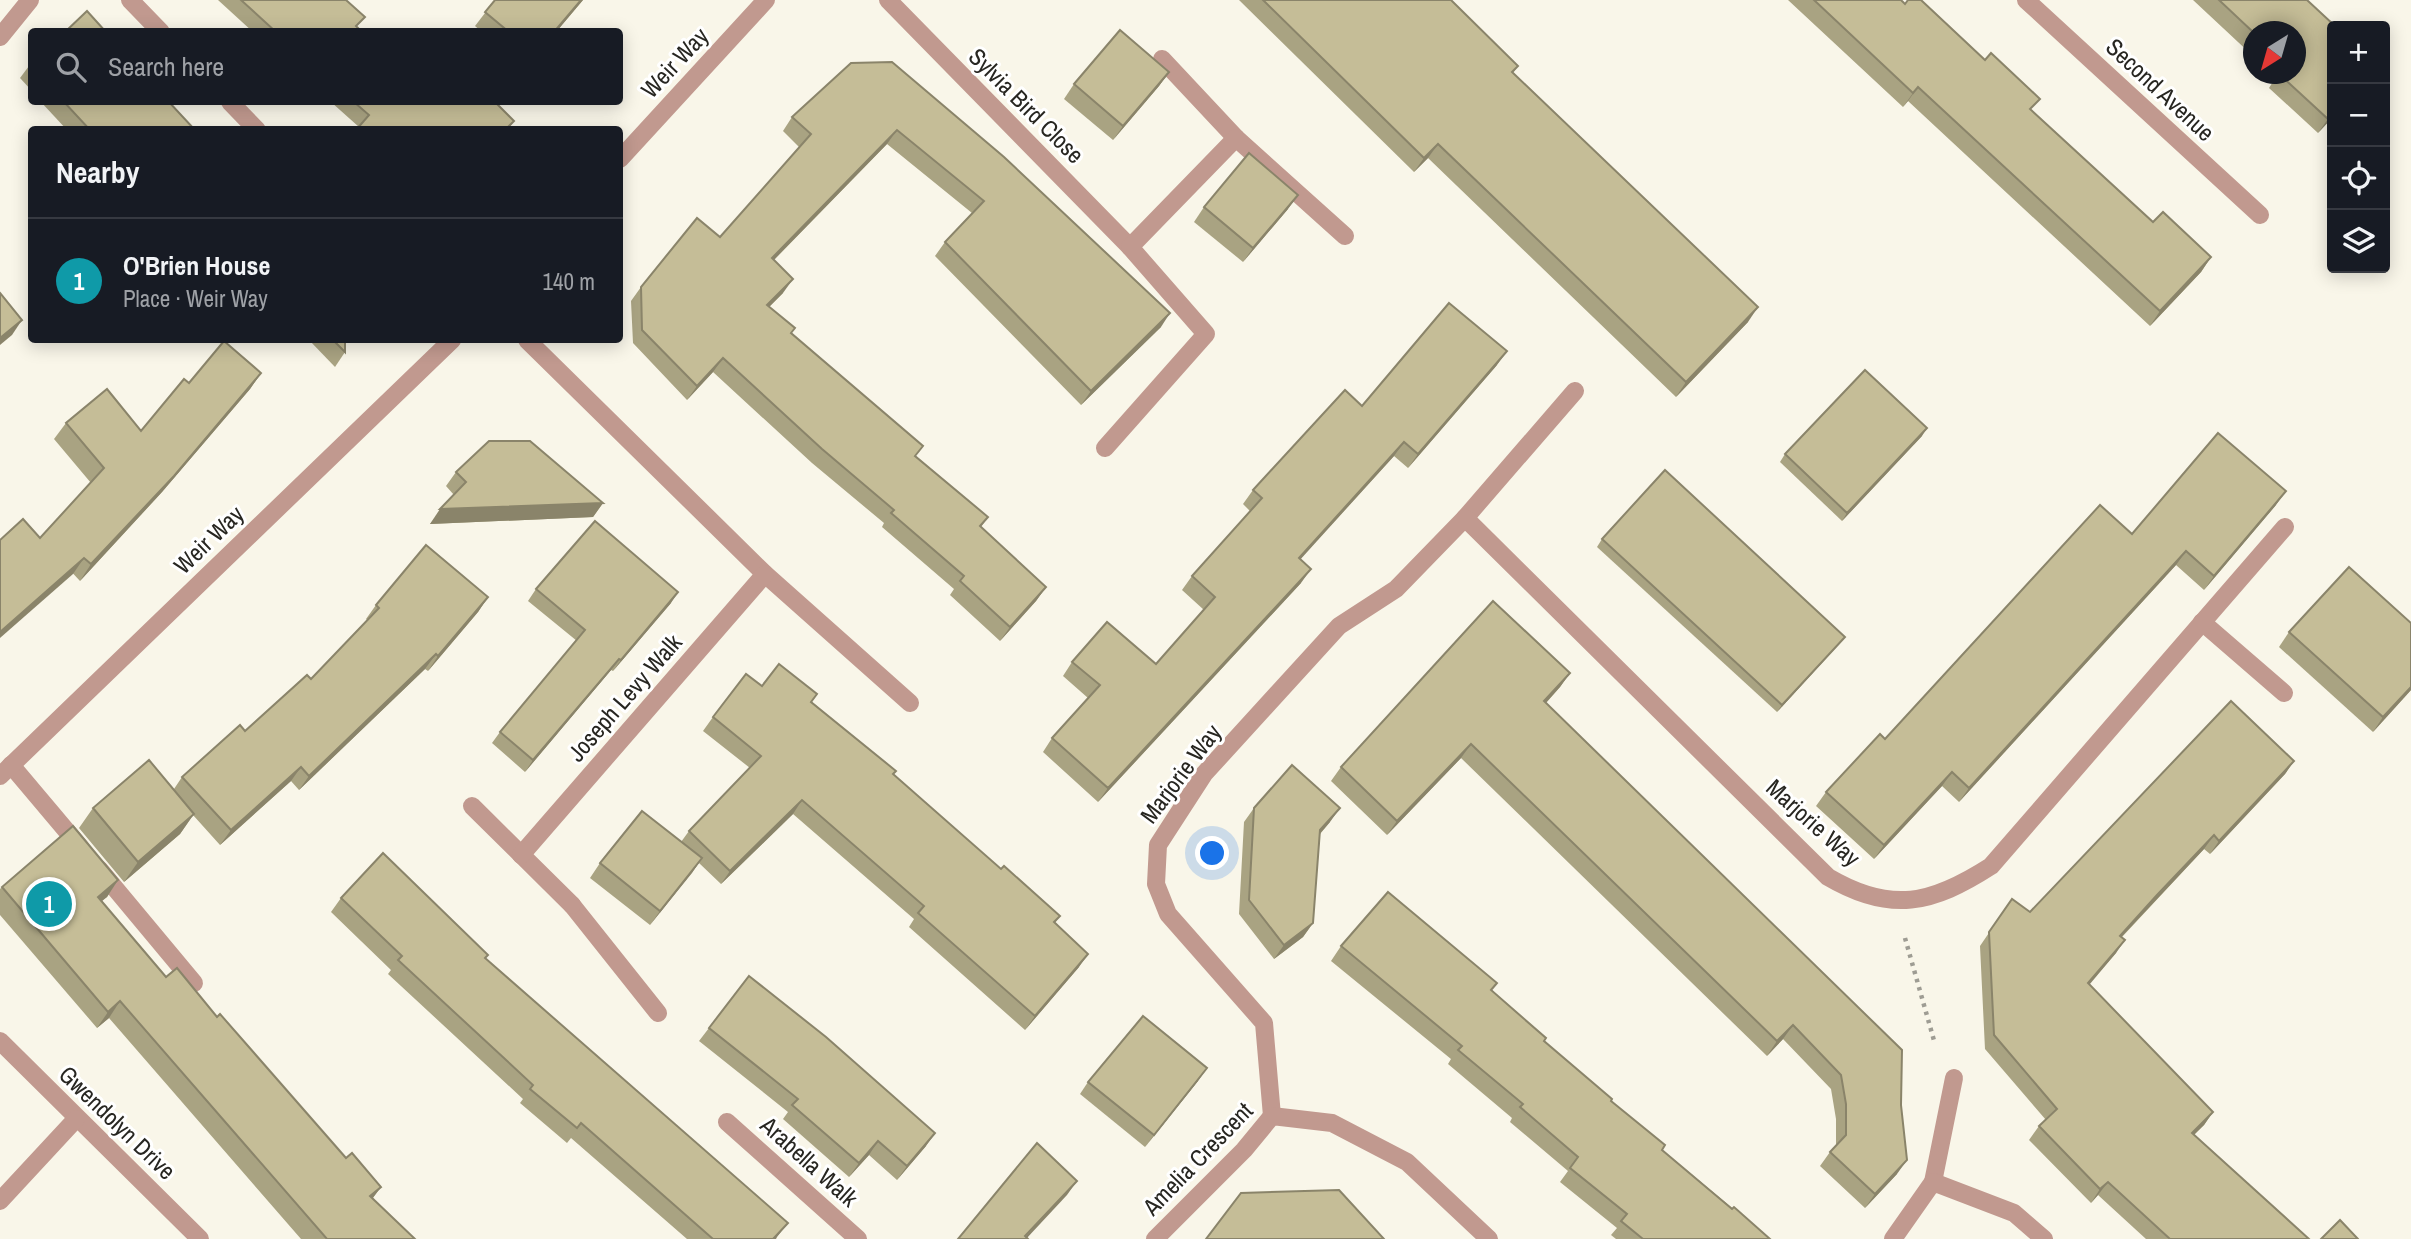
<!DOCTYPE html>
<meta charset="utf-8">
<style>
:root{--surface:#171b24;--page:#242831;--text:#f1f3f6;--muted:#9ea1a6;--line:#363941;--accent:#7c3aed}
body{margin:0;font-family:"Archivo Narrow",sans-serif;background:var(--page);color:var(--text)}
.controls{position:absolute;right:21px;top:21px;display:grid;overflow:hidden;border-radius:7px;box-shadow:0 4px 18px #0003}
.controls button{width:63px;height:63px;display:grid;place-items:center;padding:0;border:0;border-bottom:2px solid var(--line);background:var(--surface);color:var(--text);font:35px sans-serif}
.compass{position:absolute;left:2243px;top:21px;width:63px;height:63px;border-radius:50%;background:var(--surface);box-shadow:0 4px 18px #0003;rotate:217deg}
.you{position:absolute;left:1213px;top:854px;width:24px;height:24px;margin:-18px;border:5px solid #fff;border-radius:50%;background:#1a73e8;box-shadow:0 0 0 10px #1a73e833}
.badge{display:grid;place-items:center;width:46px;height:46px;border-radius:50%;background:var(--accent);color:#fff;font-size:23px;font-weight:700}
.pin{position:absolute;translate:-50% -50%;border:4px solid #fff;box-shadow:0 2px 7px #0006}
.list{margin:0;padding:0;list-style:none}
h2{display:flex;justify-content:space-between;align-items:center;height:91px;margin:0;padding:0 28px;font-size:30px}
h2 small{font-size:23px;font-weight:400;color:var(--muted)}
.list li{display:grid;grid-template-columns:46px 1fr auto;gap:21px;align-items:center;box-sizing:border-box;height:126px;padding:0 28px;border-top:2px solid var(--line)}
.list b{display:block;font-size:26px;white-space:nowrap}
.list p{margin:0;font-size:23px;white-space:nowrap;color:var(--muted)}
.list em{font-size:23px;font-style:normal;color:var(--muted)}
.icon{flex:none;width:38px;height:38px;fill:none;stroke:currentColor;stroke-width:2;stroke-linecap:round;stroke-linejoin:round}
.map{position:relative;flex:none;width:2411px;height:1239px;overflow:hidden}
.search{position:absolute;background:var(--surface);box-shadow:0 4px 18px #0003;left:28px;top:28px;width:595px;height:77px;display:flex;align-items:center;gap:18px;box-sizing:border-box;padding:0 24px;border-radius:7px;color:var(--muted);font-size:26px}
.panel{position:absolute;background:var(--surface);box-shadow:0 4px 18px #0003;left:28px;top:126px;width:595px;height:217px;border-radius:7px}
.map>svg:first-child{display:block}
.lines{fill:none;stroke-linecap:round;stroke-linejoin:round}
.path{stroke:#9e9c93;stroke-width:4.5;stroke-dasharray:3.5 5;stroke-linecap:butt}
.service{stroke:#c1998f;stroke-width:18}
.minor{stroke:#c1998f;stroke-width:18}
.wall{fill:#a9a382}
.shaded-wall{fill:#8a846a}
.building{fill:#c5bd97;stroke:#8a846a;stroke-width:2}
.labels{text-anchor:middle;stroke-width:6;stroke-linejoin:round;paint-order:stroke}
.street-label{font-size:24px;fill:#272621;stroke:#fff}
</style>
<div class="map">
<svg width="2411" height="1239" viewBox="0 0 2411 1239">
<rect width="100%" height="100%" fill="#f9f6e9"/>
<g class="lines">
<path class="path" d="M1905 938 1935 1044"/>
<g class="service">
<path d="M11 765 81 848"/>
<path d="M99 869 194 983"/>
<path d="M572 905 658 1013"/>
</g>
<g class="minor">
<path d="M130 0 161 32"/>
<path d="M888 0 1130 247"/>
<path d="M2026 0 2260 215"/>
<path d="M0 37 30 0"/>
<path d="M1162 59 1236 138"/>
<path d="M230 102 257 130"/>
<path d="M620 159 766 0"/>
<path d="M527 340 765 574 910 703"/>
<path d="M1105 448 1206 334 1130 247 1236 138 1345 236"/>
<path d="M1465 518 1575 391"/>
<path d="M2202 622 2284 693"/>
<path d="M0 776 452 340"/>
<path d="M472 806 572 905"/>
<path d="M521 855 765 574"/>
<path d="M0 1041 200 1239"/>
<path d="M1272 1116 1264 1023 1168 914 1156 884 1158 845 1204 774 1339 626 1396 589 1465 518 1828 877C1891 914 1932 904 1991 866L2285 527"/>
<path d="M727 1122 858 1239"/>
<path d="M1933 1182 1954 1078"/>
<path d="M0 1201 76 1119"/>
<path d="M1155 1239 1244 1150 1272 1116 1332 1123 1407 1162 1489 1239"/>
<path d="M1893 1239 1933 1182 2014 1213 2044 1239"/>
</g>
</g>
<g class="wall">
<path d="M218 0H346L357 27 362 32H253Z"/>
<path d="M495 0H583L556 32H482L475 26Z"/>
<path d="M1239 0H1451L1518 66 1513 73 1748 322 1676 397 1428 158 1414 172Z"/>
<path d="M1788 0H1901L2032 111 2153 222 2211 257 2201 272 2150 326 1908 101 1903 107Z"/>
<path d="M2193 0H2307L2332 118 2318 133 2269 88 2276 77 2272 74H2295V32H2253V56Z"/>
<path d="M32 62V91L20 78Z"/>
<path d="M851 63 1161 327 1081 405 935 256 945 242 972 213 887 144 774 260 783 293 769 307 791 333 916 457 988 517 981 527 1046 587 1036 601 1000 641 950 595 954 589 882 527 884 523 812 463 713 372 687 400 633 343 631 301 641 287 720 237 799 147 783 131 792 117Z"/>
<path d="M1169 72 1159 86 1113 140 1064 99 1074 84Z"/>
<path d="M41 102H169L195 130H67Z"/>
<path d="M331 102H499L497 104 514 121 507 130H356L359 127Z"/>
<path d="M1204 207 1288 209 1243 262 1194 222Z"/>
<path d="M309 340H345V352L335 367Z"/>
<path d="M1497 365 1408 468 1394 456 1300 559 1301 583 1098 802 1043 752 1052 738 1088 698 1063 676 1072 662 1156 664 1204 610 1182 590 1192 576 1250 511 1243 504 1253 490 1362 406Z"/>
<path d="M261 373 250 389 162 492 80 581 40 538 91 483 54 439 66 423 141 431 189 383Z"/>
<path d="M1922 436 1842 521 1780 462 1785 454Z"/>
<path d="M456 472 603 503 593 517 430 524 454 495 446 486Z"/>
<path d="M2276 505 2204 590 2176 565 1959 802 1942 786 1874 859 1816 806 1826 792 1885 739 2132 534Z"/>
<path d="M1602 539 1845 637 1839 644 1777 712 1597 547Z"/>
<path d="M536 589 671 603 613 671 611 670 525 772 492 743 500 732 577 641 528 601Z"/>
<path d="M488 597 478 612 428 671 425 669 299 790 291 781 220 845 193 815 180 834 124 882 79 828 93 808 174 789 182 777 245 731 311 679 367 620 366 619 376 605Z"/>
<path d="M2289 632 2411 690 2373 732 2279 647Z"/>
<path d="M1570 673 1560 687 1546 703 1902 1050 1897 1174 1865 1208 1820 1166 1830 1152 1836 1145V1119L1831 1089 1783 1039 1767 1056 1461 758 1387 835 1331 781 1341 767Z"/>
<path d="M762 686 817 694 812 702 1001 869 1060 916 1055 923 1079 967 1025 1030 909 927 914 919 793 814 721 884 699 863 650 925 590 878 600 863 681 842 689 831 750 768 703 731 713 717Z"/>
<path d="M2294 761 2285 774 2210 854 2204 849 2122 937 2116 953 2089 984 2213 1112 2204 1125 2194 1135 2309 1239H2146L2098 1195 2091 1203 2029 1140 2039 1126 2046 1120 1985 1049 1980 946 2012 899 2030 912Z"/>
<path d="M1254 808 1330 822 1320 834 1313 923 1303 937 1274 959 1239 914 1244 822Z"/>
<path d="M118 880 107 897 101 901 166 977 217 1017 346 1158 381 1187 372 1199 415 1239H301L109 1018 97 1028 0 915V889L2 887Z"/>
<path d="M341 898 488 955 485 958 776 1239H687L571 1138 567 1143 520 1103 523 1099 388 974 391 970 331 912Z"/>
<path d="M1341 946 1492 990 1544 1041 1611 1101 1662 1150 1770 1239H1616L1611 1235 1617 1228 1560 1182 1568 1171 1510 1122 1512 1118 1448 1064 1451 1059 1331 961Z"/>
<path d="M709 1028 926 1146 897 1180 869 1155 849 1177 783 1119 788 1112 699 1041Z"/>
<path d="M1198 1081 1145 1147 1080 1094 1088 1082Z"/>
</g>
<g class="shaded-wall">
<path d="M581 0H583L556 32H554Z"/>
<path d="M1169 72 1159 86 1113 140 1123 126Z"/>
<path d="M1918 87 1908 101 1903 107 1913 93Z"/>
<path d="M2332 115V118L2318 133 2328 119Z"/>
<path d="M897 130 887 144 762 272 772 258Z"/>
<path d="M1438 144 1428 158 1414 172 1424 158Z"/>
<path d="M1298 195 1288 209 1243 262 1253 248Z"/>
<path d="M2211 257 2201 272 2150 326 2160 311Z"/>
<path d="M793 279 783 293 757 319 767 305Z"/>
<path d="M1758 307 1748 322 1676 397 1686 382Z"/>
<path d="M1170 313 1161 327 1081 405 1091 391Z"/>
<path d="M22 320 12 335 0 345V338Z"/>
<path d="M1507 351 1497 365 1408 468 1418 454Z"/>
<path d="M723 358 713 372 687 400 697 386Z"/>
<path d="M261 373 250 389 162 492 80 581 91 564Z"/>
<path d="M1927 428 1922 436 1842 521 1847 513Z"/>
<path d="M1404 442 1394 456 1289 572 1299 558Z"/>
<path d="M2286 491 2276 505 2204 590 2214 576Z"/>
<path d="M603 503 593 517 430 524 440 509Z"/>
<path d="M2186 551 2176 565 1959 802 1969 788Z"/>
<path d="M84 558 73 574 0 638V632Z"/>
<path d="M1311 569 1301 583 1098 802 1108 788Z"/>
<path d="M1046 587 1036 601 1000 641 1010 627Z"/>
<path d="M678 592 671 603 613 671 621 660Z"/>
<path d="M488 597 478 612 428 671 438 656Z"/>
<path d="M1845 637 1839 644 1777 712 1782 705Z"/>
<path d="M436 654 425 669 299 790 309 776Z"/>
<path d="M619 659 611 670 525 772 533 760Z"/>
<path d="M1570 673 1560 687 1534 716 1544 701Z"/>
<path d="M2411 687V690L2373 732 2383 717Z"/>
<path d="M1471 744 1461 758 1387 835 1397 821Z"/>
<path d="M2294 761 2285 774 2210 854 2219 841Z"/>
<path d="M301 767 291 781 220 845 231 830Z"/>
<path d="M1952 772 1942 786 1874 859 1884 845Z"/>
<path d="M802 800 793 814 721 884 730 871Z"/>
<path d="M1340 808 1330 822 1310 845 1320 830Z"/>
<path d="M194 814 180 834 124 882 138 862Z"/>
<path d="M2214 835 2204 849 2110 949 2120 936Z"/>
<path d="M702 858 692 873 650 925 660 911Z"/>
<path d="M118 880 107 897 86 914 98 897Z"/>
<path d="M1313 923 1303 937 1274 959 1284 945Z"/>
<path d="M2125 940 2116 953 2079 997 2088 983Z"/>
<path d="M1088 954 1079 967 1025 1030 1035 1016Z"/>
<path d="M120 1001 109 1018 97 1028 108 1012Z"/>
<path d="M1793 1025 1783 1039 1767 1056 1777 1041Z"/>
<path d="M1207 1068 1198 1081 1145 1147 1154 1135Z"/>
<path d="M2213 1112 2204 1125 2182 1146 2192 1133Z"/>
<path d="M935 1133 926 1146 897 1180 907 1166Z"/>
<path d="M878 1141 869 1155 849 1177 859 1163Z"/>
<path d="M1907 1160 1897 1174 1865 1208 1875 1194Z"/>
<path d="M1077 1181 1067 1195 1026 1239H1023Z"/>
<path d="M2108 1182 2098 1195 2091 1203 2100 1189Z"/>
<path d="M381 1187 369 1203 370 1196Z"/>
<path d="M788 1223 777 1237 776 1239H773Z"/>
</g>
<g class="building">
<path d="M241 0H346L365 17 356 26 362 32H276Z"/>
<path d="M495 0H581L554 32H509L485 12Z"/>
<path d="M1263 0H1451L1518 66 1512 72 1758 307 1686 382 1438 144 1424 158Z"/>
<path d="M1814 0H1901L1905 4 1908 0H1921L1985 60 1991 53 2040 99 2030 109 2153 222 2163 212 2211 257 2160 311 1918 87 1913 93Z"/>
<path d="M2219 0H2307L2335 26H2332V115L2328 119 2279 74H2295V32H2253Z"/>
<path d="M87 11 106 32H65Z"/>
<path d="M1120 30 1169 72 1123 126 1074 84Z"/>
<path d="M892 62 1004 157 1170 313 1091 391 945 242 984 201 897 130 772 258 793 279 767 305 795 328 791 333 923 446 915 456 988 517 980 526 1046 587 1010 627 960 581 964 576 891 513 894 510 822 449 723 358 697 386 642 330 641 287 697 218 720 237 811 134 792 117 851 63Z"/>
<path d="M64 102H169L195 130H90Z"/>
<path d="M354 102H497L496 103 514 121 505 130H356L369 115Z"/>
<path d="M1249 153 1298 195 1253 248 1204 207Z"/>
<path d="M0 293 22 320 0 338Z"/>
<path d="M1449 303 1507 351 1418 454 1404 442 1299 558 1311 569 1108 788 1052 738 1100 685 1072 662 1107 622 1156 664 1215 597 1192 576 1262 498 1253 490 1345 390 1362 406Z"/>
<path d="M333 340H345V352Z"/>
<path d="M224 341 261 373 174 476 91 564 84 558 0 632V540L23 519 40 538 104 468 66 423 107 389 141 431 184 379 189 383Z"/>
<path d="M1865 370 1927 428 1847 513 1785 454Z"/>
<path d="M2218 433 2286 491 2214 576 2186 551 1969 788 1952 772 1884 845 1826 792 1880 734 1885 739 2100 505 2132 534Z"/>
<path d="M489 441H530L603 503 440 509 466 482 456 472Z"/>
<path d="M1665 470 1845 637 1782 705 1602 539Z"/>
<path d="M595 521 678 592 621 660 619 659 533 760 500 732 585 630 536 589Z"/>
<path d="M426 545 488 597 438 656 436 654 309 776 301 767 231 830 182 777 240 725 245 731 307 675 311 679 379 608 376 605Z"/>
<path d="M2349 567 2411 623V687L2383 717 2289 632Z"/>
<path d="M1493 601 1570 673 1544 701 1902 1050 1901 1105 1907 1160 1875 1194 1830 1152 1846 1135V1104L1841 1075 1793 1025 1777 1041 1471 744 1397 821 1341 767Z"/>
<path d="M779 664 817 694 811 702 896 771 893 774 1001 869 1004 866 1060 916 1054 922 1088 954 1035 1016 918 913 924 906 802 800 730 871 689 831 761 756 713 717 746 674 762 686Z"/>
<path d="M2231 701 2294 761 2219 841 2214 835 2157 895 2120 936 2125 940 2088 983 2213 1112 2192 1133 2309 1239H2170L2108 1182 2100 1189 2039 1126 2057 1109 1994 1035 1989 932 2012 899 2030 912Z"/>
<path d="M149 760 194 814 138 862 93 808Z"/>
<path d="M1292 765 1340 808 1320 830 1313 923 1284 945 1249 900 1254 808Z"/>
<path d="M642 811 702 858 660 911 600 863Z"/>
<path d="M73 826 118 880 98 897 166 977 177 968 217 1017 220 1014 346 1158 352 1153 381 1187 370 1196 415 1239H327L120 1001 108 1012 2 887Z"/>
<path d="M383 853 488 955 485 958 788 1223 773 1239H713L581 1123 577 1128 530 1089 533 1085 398 960 402 956 341 898Z"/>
<path d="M1388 892 1497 983 1491 990 1546 1038 1544 1041 1612 1099 1611 1101 1665 1145 1662 1150 1732 1209 1734 1207 1770 1239H1643L1621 1221 1627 1214 1570 1168 1578 1157 1520 1107 1523 1104 1458 1050 1462 1046 1341 946Z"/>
<path d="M749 976 826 1037 935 1133 907 1166 878 1141 859 1163 792 1105 798 1099 709 1028Z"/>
<path d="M1143 1016 1207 1068 1154 1135 1088 1082Z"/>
<path d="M1037 1143 1077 1181 1025 1236 1028 1239H958Z"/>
<path d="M1339 1190 1384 1239H1206L1241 1193Z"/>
<path d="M2340 1220 2358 1239H2321Z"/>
</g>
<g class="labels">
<g class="street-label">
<text transform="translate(675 63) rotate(-47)" y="8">Weir Way</text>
<text transform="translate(2160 90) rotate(43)" y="8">Second Avenue</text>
<text transform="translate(1026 106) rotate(45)" y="8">Sylvia Bird Close</text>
<text transform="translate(209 540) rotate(-44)" y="8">Weir Way</text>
<text transform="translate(625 698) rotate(-49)" y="8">Joseph Levy Walk</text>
<text transform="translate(1181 774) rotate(-53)" y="8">Marjorie Way</text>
<text transform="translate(1813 823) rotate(42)" y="8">Marjorie Way</text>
<text transform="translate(117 1123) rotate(44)" y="8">Gwendolyn Drive</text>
<text transform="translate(1198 1159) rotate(-46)" y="8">Amelia Crescent</text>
<text transform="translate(809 1162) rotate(42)" y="8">Arabella Walk</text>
</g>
</g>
</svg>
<div class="controls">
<button>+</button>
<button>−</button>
<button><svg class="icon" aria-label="locate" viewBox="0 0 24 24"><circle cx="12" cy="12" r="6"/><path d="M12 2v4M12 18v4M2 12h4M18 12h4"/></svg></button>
<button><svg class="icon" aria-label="layers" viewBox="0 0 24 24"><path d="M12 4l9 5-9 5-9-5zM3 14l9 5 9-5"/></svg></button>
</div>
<svg class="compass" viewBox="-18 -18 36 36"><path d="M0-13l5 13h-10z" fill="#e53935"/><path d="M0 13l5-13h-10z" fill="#9ea1a6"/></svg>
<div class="you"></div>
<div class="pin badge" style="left:49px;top:904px;background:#0f9aa8">1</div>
<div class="search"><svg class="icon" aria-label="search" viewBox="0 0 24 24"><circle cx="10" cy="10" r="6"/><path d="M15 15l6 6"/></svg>Search here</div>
<section class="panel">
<h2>Nearby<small></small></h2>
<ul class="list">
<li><span class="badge" style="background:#0f9aa8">1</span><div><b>O'Brien House</b><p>Place · Weir Way</p></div><em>140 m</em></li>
</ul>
</section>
</div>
